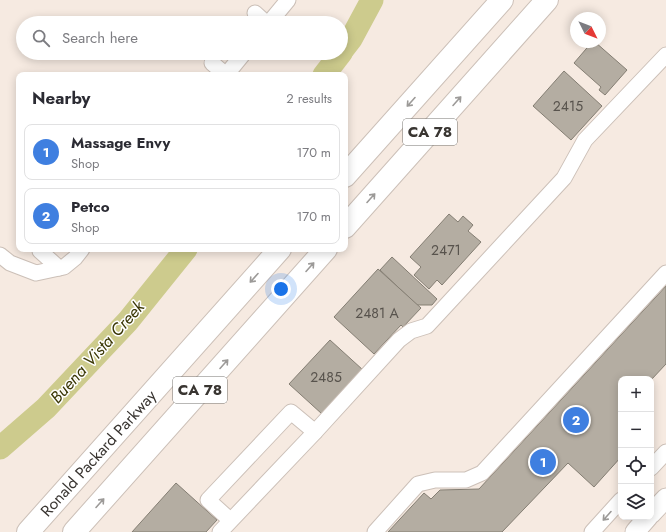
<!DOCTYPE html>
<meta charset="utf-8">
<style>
:root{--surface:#fff;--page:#f7f7f7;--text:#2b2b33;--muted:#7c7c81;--line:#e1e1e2;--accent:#3b7f74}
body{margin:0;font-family:Jost,sans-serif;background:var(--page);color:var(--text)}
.controls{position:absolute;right:12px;bottom:12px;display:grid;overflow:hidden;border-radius:8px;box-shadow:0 2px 10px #0003}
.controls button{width:36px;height:36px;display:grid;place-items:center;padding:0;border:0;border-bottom:1px solid var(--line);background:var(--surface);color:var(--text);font:20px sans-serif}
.compass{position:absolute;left:570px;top:12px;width:36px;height:36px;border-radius:50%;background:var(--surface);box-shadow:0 2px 10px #0003;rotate:132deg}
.you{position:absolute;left:281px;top:289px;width:14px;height:14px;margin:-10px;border:3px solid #fff;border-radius:50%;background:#1a73e8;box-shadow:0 0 0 6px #1a73e833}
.badge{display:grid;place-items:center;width:26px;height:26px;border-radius:50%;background:var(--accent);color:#fff;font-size:13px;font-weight:700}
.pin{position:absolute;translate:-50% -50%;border:2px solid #fff;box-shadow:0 1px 4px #0006}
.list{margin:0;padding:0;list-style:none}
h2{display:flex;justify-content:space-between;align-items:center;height:52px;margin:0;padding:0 16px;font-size:17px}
h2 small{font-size:13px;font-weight:400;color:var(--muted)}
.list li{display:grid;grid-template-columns:26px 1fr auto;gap:12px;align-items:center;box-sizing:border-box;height:56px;margin:0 8px 8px;padding:0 8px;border:1px solid var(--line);border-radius:8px}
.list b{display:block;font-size:15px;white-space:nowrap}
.list p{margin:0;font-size:13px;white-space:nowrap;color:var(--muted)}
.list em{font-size:13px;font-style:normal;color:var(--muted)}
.icon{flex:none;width:22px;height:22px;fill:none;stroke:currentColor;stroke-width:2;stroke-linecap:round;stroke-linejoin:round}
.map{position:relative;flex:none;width:666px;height:532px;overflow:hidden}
.search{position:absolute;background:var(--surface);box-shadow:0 2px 10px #0003;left:16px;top:16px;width:332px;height:44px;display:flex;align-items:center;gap:10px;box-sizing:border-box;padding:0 14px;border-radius:22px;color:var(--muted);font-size:15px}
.panel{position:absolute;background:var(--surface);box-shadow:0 2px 10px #0003;left:16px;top:72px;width:332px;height:180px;border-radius:8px}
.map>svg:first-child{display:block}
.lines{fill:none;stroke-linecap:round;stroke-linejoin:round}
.river{stroke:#cdcb8d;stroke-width:23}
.building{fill:#b4ada2;stroke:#847e73}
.minor-casing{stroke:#ccc0b8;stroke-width:17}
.major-casing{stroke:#ccc0b8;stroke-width:21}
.highway-casing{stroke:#ccc0b8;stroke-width:24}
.minor{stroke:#fff;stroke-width:15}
.major{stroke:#fff;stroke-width:19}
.highway{stroke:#fff;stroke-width:22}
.oneway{stroke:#9c9a98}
.labels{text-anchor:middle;stroke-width:3;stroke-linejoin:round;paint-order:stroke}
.number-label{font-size:14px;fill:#58534d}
.shield{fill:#fff;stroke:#74726f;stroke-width:1}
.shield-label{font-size:15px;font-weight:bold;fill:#393531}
.street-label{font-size:16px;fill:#393531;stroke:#fff}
.water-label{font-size:17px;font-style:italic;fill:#3b3806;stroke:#fff}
</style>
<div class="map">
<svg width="666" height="532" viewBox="0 0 666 532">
<rect width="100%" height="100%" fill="#f6eae1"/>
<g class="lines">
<g class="river">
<path d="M341 52 351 39 372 0"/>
<path d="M324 75 341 53"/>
<path d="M0 448 46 408 128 321 186 249"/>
</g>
</g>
<g class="building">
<path d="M592 42H595L627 70 605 95 599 90 601 87 574 63Z"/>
<path d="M564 71 602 106 571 140 533 106Z"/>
<path d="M449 214 458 222 463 216 473 225 468 231 481 242 442 285 437 280 429 289 414 275 421 267 410 257Z"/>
<path d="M392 257 437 299 432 305H417L380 270Z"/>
<path d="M378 269 421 308 403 327 401 325 374 354 334 317Z"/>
<path d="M666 286V364L651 380V379H621V457L594 487 568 463 502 532H388L424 493 431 499 440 490 479 489Z"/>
<path d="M330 340 363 370 322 414 289 384Z"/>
<path d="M176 483 217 520 206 532H132Z"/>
</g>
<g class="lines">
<defs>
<g id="minor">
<path d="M255 13 266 23"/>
<path d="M269 23 288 0"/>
<path d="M212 63 226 75"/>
<path d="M226 75 244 53"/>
<path d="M40 251 59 268"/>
<path d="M0 255 10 263 36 273 64 267 75 258 82 249"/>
<path d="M651 468 666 452"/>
<path d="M230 520 208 500 291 412 315 432"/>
<path d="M220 532 315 432 399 340 411 331 427 326 440 312 564 178 585 140 666 55"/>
<path d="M375 532 418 484 435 480H466L482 473 666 273"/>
<path d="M592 532 621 500"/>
</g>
<g id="major">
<path d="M651 514 666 498"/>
<path d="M635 532 648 517"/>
</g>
<g id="highway">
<path d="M345 176 502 0"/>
<path d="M345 227 547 0"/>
<path d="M28 532 280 249"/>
<path d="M74 532 326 249"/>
</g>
</defs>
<use href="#minor" class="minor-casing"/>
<use href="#major" class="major-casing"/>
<use href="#highway" class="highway-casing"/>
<use href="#minor" class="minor"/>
<use href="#major" class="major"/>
<use href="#highway" class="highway"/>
</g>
<defs><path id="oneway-shaft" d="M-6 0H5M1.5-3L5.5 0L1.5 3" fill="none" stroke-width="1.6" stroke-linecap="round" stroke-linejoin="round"/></defs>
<g class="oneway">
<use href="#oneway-shaft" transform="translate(457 101) rotate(-48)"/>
<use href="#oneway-shaft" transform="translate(411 102) rotate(132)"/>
<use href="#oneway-shaft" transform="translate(371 198) rotate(-48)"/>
<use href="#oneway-shaft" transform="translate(310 267) rotate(-48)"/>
<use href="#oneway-shaft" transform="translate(254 278) rotate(132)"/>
<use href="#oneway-shaft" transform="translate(224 364) rotate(-48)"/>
<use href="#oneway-shaft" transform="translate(100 503) rotate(-48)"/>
<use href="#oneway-shaft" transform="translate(607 516) rotate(132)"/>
</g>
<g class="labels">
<g class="number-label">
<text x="568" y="111">2415</text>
<text x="446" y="255">2471</text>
<text x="377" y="318">2481 A</text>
<text x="326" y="382">2485</text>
</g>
<g class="shield">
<rect x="403" y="119" width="54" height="26" rx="3"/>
<rect x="173" y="377" width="54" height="26" rx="3"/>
</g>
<g class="shield-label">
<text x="430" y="137">CA 78</text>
<text x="200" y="395">CA 78</text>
</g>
<g class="street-label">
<text transform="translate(98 453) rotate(-48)" y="6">Ronald Packard Parkway</text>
</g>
<g class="water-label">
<text transform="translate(97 352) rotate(-48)" y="6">Buena Vista Creek</text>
</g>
</g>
</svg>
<div class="controls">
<button>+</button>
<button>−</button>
<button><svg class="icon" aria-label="locate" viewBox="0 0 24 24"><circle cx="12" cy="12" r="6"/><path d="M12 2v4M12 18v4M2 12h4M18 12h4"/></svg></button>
<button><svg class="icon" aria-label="layers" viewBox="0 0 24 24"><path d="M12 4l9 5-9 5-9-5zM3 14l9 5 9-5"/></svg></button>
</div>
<svg class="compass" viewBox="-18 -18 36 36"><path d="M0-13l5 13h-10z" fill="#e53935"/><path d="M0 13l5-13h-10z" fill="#7c7c81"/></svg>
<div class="you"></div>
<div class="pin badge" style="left:543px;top:462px;background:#3f7fe0">1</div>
<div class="pin badge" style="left:576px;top:420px;background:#3f7fe0">2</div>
<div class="search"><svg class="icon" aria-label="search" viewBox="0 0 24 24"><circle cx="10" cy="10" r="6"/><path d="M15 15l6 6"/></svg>Search here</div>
<section class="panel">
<h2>Nearby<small>2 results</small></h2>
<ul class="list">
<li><span class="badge" style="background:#3f7fe0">1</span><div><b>Massage Envy</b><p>Shop</p></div><em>170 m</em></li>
<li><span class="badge" style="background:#3f7fe0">2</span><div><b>Petco</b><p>Shop</p></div><em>170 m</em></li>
</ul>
</section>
</div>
